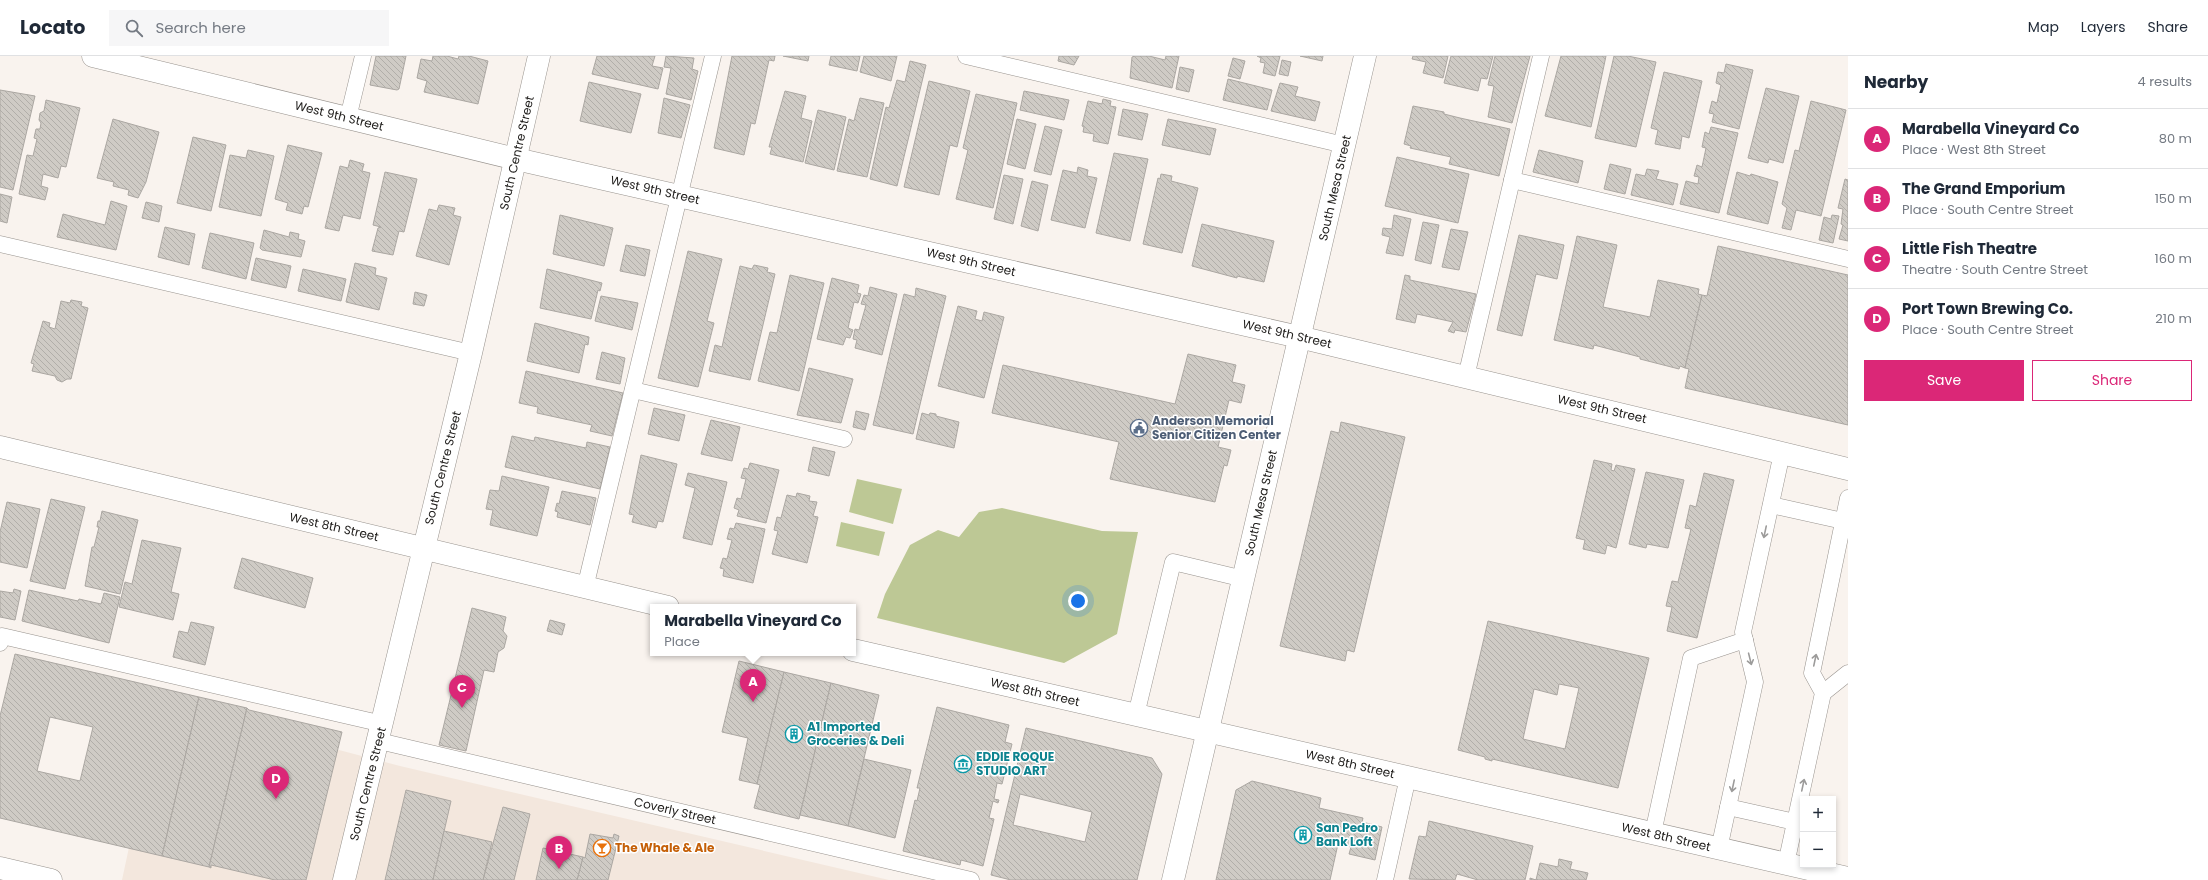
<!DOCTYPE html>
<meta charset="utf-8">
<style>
:root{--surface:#fff;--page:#f6f6f7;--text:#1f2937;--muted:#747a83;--line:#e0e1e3;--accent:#db2777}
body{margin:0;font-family:Poppins,sans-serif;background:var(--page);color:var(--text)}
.controls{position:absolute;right:12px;bottom:12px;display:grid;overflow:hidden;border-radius:0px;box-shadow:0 2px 6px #0003}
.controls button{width:36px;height:36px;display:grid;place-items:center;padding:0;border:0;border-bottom:1px solid var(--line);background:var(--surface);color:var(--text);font:20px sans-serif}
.you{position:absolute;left:1078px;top:545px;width:14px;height:14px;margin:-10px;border:3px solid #fff;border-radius:50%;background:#1a73e8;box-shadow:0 0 0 6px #1a73e833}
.badge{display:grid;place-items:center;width:26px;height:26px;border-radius:50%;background:var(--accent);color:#fff;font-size:13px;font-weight:700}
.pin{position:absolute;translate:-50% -33px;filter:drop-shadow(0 1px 2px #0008)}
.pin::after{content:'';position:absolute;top:21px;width:14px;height:12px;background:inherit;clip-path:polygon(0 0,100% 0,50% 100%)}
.popup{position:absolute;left:650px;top:548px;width:206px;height:52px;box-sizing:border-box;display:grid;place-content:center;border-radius:0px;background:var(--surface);filter:drop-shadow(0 1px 3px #0005);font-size:13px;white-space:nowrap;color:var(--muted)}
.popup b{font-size:15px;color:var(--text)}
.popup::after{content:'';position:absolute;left:50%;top:100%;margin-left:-8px;border:8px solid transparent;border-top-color:var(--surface)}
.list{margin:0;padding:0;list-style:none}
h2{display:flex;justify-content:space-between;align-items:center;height:52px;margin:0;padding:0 16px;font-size:17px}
h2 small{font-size:13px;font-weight:400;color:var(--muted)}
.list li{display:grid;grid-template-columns:26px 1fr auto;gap:12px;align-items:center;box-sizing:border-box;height:60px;padding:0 16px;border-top:1px solid var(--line)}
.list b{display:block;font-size:15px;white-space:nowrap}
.list p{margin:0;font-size:13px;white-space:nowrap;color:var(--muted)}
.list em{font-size:13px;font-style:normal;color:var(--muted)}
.actions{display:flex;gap:8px;padding:12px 16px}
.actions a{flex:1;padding:9px 0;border:1px solid var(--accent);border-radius:0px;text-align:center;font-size:14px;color:var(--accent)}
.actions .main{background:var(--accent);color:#fff}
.icon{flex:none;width:22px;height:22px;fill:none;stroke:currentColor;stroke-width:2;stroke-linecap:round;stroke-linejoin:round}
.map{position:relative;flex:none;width:1848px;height:824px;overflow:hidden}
header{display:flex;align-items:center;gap:24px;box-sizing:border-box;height:56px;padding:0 20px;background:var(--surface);border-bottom:1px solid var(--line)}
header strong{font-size:19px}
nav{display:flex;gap:22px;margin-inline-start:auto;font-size:14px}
.search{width:280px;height:36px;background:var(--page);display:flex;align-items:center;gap:10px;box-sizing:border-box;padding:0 14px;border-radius:0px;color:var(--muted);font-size:15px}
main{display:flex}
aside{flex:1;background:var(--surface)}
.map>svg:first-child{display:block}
.built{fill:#f3e7dd}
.green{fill:#bdc895}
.building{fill:url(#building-back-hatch);stroke:#aba7a2;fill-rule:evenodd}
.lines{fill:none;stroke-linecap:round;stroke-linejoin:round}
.lane-casing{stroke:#98938e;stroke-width:17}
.street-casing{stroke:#98938e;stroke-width:23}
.secondary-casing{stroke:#98938e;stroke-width:23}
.lane{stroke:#fff;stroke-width:16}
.street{stroke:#fff;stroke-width:22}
.secondary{stroke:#fff;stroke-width:22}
.oneway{stroke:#9c9b9a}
.labels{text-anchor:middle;stroke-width:3;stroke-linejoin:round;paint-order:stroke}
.street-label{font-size:12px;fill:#22201e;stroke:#fff}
.service-label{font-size:12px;font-weight:bold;fill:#4e5e75;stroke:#fff;text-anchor:start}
.culture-label{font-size:12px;font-weight:bold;fill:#0d838f;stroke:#fff;text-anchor:start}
.food-label{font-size:12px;font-weight:bold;fill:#c56008;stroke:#fff;text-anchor:start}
</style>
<header>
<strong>Locato</strong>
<div class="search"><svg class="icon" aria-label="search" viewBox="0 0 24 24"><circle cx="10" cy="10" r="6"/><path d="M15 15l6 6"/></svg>Search here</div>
<nav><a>Map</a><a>Layers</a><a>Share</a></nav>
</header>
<main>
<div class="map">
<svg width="1848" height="824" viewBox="0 0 1848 824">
<defs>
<pattern id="building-back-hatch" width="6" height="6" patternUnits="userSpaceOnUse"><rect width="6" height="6" fill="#cfcbc5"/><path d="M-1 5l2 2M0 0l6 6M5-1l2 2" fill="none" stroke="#b1aea9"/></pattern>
</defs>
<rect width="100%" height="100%" fill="#f9f3ee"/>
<path class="built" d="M160 647 400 710 889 824H122Z"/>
<g class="green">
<path d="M857 423 902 433 893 468 849 456Z"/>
<path d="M1002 452 1102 475 1138 476 1117 578 1064 607 877 562 885 538 910 489 938 474 959 481 979 456Z"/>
<path d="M841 466 885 476 879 500 836 490Z"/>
</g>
<g class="building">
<path d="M376 0H406L399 33 397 34 370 29Z"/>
<path d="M433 0H447L458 3 459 0H469L488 5 478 48 424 36 427 25 417 22 421 3 432 5Z"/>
<path d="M597 0H655L652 10 663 12 658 33 592 18Z"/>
<path d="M666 0 694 2 692 13 698 15 691 44 666 38 671 12 664 11Z"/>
<path d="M732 0H775L774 5 769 4 755 68 751 67 744 99 714 92Z"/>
<path d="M783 0H809L808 5Z"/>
<path d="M831 0H860L857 15 829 9Z"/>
<path d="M864 0H897L891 25 860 16Z"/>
<path d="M1059 0H1079L1074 9 1058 5Z"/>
<path d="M1135 0H1149L1165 4 1166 0H1179L1172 32 1130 22 1132 1Z"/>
<path d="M1257 0H1280L1275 20 1263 17 1265 7 1260 6 1261 2Z"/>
<path d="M1300 0H1323L1322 5Z"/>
<path d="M1413 0H1448L1443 22 1423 17 1426 6 1412 3Z"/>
<path d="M1451 0H1493L1487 23 1481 22 1478 35 1444 27Z"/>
<path d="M1495 0H1530L1512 67 1488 61 1494 30 1488 29Z"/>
<path d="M1561 0H1606L1591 71 1545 60Z"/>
<path d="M1614 0H1628L1656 6 1636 91 1595 82Z"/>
<path d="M1233 2 1245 5 1240 23 1228 20Z"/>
<path d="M1282 4 1291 6 1288 20 1279 18Z"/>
<path d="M910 5 926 9 897 130 870 123 886 51 889 52 897 24 905 26Z"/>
<path d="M1726 8 1753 14 1739 73 1712 66 1714 58 1709 57 1712 45 1717 47 1721 29 1716 27 1718 16 1724 17Z"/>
<path d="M1180 11 1194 14 1189 36 1176 33Z"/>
<path d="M1664 16 1702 25 1689 82 1682 80 1680 93 1655 88 1658 74 1651 72Z"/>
<path d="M1228 23 1272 34 1267 54 1223 44Z"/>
<path d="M929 25 970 35 957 91 950 89 939 139 904 131Z"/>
<path d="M589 26 641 38 631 77 580 65Z"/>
<path d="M1280 27 1298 31 1295 40 1320 46 1315 65 1271 55Z"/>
<path d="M1766 32 1799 40 1783 107 1769 103 1768 107 1748 102Z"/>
<path d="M0 34 35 40 13 134 0 131Z"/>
<path d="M785 35 806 40 801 62 812 65 803 106 770 98 772 91H769Z"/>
<path d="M1024 35 1069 44 1064 64 1020 54Z"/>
<path d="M976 38 1017 47 993 152 956 143 968 94 963 92Z"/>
<path d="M664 42 690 49 681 82 658 77Z"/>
<path d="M860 42 884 47 867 121 837 115 849 63 854 65Z"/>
<path d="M1103 43 1111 45 1110 50 1116 51 1108 88 1093 85 1094 78 1083 76 1084 71 1082 70 1088 45 1102 48Z"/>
<path d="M46 44 80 52 66 111 61 110 58 122 43 118 41 130 48 132 45 144 19 138 27 99 33 100 37 83 34 82 36 73H40L41 67 39 64 40 57 44 55Z"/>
<path d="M1811 45 1846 54 1821 160 1796 154 1791 174 1782 172 1787 152 1782 148 1795 94 1799 95Z"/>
<path d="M1413 50 1444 56V58L1460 62 1510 73 1499 120 1449 108 1451 101 1410 92 1411 90 1404 88Z"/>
<path d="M1123 53 1148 58 1142 84 1118 79Z"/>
<path d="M818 54 846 61 834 114 805 107Z"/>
<path d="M113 63 159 76 146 126 138 142 128 139 129 134 113 130 114 126 97 122Z"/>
<path d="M1017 63 1036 68 1025 113 1007 108Z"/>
<path d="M1168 63 1216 73 1210 99 1162 89Z"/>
<path d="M1045 70 1062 74 1051 119 1034 115Z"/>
<path d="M1711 71 1738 77 1719 157 1680 148 1686 125 1698 128 1699 121 1694 120 1697 109 1702 111 1706 92 1702 91 1705 76 1709 78Z"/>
<path d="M193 81 226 89 211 155 177 147Z"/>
<path d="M288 89 322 97 308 151 304 150 302 158 286 154 288 147 275 143Z"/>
<path d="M248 94 274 100 261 160 219 151 230 99 246 102Z"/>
<path d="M1539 94 1583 105 1578 127 1533 116Z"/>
<path d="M1114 97 1148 103 1130 185 1096 177Z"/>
<path d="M1397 101 1469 118 1458 167 1385 150Z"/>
<path d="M350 104 364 108 362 115 370 117 360 163 343 159 339 175 325 172 340 110 348 112Z"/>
<path d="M1610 108 1631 113 1625 138 1604 133Z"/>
<path d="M1078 111 1088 114 1087 120 1097 122 1085 172 1051 164 1063 114 1077 117Z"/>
<path d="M1647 113 1659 115 1656 123 1678 128 1673 149 1631 139 1636 118 1645 120Z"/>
<path d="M385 116 417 123 404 176 399 175 393 199 372 195 378 172 381 171 373 169Z"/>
<path d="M1737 116 1750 120 1751 118 1778 126 1768 168 1727 158Z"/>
<path d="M1161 118 1172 120 1171 125 1198 132 1182 197 1143 188 1158 122 1160 123Z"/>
<path d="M1004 119 1023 123 1013 168 994 163Z"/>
<path d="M1845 123 1848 124V185L1839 183 1843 169 1841 168 1843 153 1838 152Z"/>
<path d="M1032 125 1048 129 1038 175 1021 170Z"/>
<path d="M0 138 12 141 7 167 0 165Z"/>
<path d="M111 145 127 150 116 194 57 181 63 158 105 169Z"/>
<path d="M146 146 162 150 159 166 142 162Z"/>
<path d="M439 149 455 152 453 159 461 161 449 209 416 200 429 153 437 155Z"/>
<path d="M560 159 613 172 604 210 553 198Z"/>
<path d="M1394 159 1411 163 1403 200 1386 197 1390 181 1382 179 1383 172 1392 173Z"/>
<path d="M1832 159 1839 160 1833 187 1819 184 1824 161 1831 163Z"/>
<path d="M1423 166 1439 169 1431 208 1415 204Z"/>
<path d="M1202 168 1274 185 1264 226 1237 220V222L1192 210Z"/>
<path d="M165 171 195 178 189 209 158 201Z"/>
<path d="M1451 173 1468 176 1459 214 1442 211Z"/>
<path d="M264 174 289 181 290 176 299 178 298 183 305 185 301 201 262 194 260 192Z"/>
<path d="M210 177 254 187 246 223 202 212Z"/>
<path d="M1519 179 1564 189 1557 223 1536 218 1522 280 1497 274Z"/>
<path d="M1577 180 1617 189 1603 251 1650 261 1658 224 1699 233 1698 238 1702 239 1685 312 1680 310 1679 313 1640 303V301L1594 289 1593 293 1554 284Z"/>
<path d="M626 189 650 194 645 220 620 215Z"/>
<path d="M1718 190 1848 219V369L1685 332 1689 313 1685 312 1702 239 1707 240Z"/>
<path d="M688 195 722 203 707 265 714 267 698 331 658 322Z"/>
<path d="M256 202 291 210 286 232 251 224Z"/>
<path d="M355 207 376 212 375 219 387 222 379 254 346 246Z"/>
<path d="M754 209 768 212 767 216 775 218 750 324 709 315 715 289 722 291 740 210 752 213Z"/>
<path d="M303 213 346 223 341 245 298 235Z"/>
<path d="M547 213 602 227 600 235 598 234 591 263 540 252Z"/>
<path d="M790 219 824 227 799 335 758 325 770 276 777 277Z"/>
<path d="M1405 219 1410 220V224L1476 238 1466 276 1455 274 1454 277 1448 275 1453 266 1417 258 1415 267 1396 263Z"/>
<path d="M832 222 859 229 857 237 861 238 858 247 854 246 848 272 853 274 850 282 846 281 843 289 817 283Z"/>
<path d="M870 231 897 238 882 299 855 292 857 284 853 283 855 273 859 274 866 249 861 248 864 239 868 240Z"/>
<path d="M916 232 946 240 913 378 873 369 904 238 915 241Z"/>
<path d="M415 236 427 239 424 250 413 248Z"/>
<path d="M601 240 638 247 632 274 595 265Z"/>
<path d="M71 244 82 246 81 250 88 252 71 323H67L62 326 57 324 55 320 32 315 34 308 31 307 43 265 50 267 49 271 55 273 61 245 70 247Z"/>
<path d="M958 250 977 255 975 263 982 265 984 256 1004 261 984 342 938 330Z"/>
<path d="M535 267 589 281 588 289 585 288 579 317 527 305Z"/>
<path d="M602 296 625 302 620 328 596 323Z"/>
<path d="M1188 298 1236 309 1232 326 1245 329 1241 347 1229 344 1218 391 1231 394 1227 410 1224 409 1215 446 1110 423 1119 386 992 357 1003 309 1175 348Z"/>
<path d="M809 312 853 323 841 367 797 359Z"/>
<path d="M526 315 623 337 612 380 590 375 592 369 537 357 538 351 519 347Z"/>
<path d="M654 352 685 359 679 385 648 378Z"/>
<path d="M856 355 869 358 865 374 853 371Z"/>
<path d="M922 357 929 359 930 357 936 358V360L959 366 954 392 916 383Z"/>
<path d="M711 364 740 371 732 405 701 398Z"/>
<path d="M1341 366 1405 381 1354 596 1347 594 1345 605 1280 590 1331 375 1339 377Z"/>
<path d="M512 380 534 385 535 381 586 392 587 386 610 391 600 433 505 411Z"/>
<path d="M813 391 835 396 829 420 808 415Z"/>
<path d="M641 399 677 408 663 466 658 465 656 472 632 466 634 459 629 458Z"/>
<path d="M1594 404 1612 408 1611 414 1614 415 1616 409 1635 413 1616 492 1607 489 1605 498 1583 493 1585 484 1576 482Z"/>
<path d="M750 407 779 414 766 467 737 460 739 454 734 452 737 442 741 443 746 423 741 422 744 412 748 413Z"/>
<path d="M1646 416 1684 424 1668 492 1647 488 1646 492 1629 488Z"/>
<path d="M688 417 727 426 712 489 683 482 695 432 685 429Z"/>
<path d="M1704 417 1734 424 1697 582 1667 575 1672 551 1666 550 1672 525 1678 526 1691 473 1685 472 1690 449 1696 451Z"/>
<path d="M502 420 549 431 537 480 490 469 493 454 486 453 490 434 499 435Z"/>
<path d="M562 435 596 442 590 469 557 461 558 456 555 455 557 447 559 448Z"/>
<path d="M797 437 810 440 809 445 817 446 813 460 818 461 807 507 772 498 778 475 774 474 777 461 781 462 787 439 796 441Z"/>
<path d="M51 443 85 451 65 533 30 525Z"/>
<path d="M7 446 40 453 27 512 0 506V476Z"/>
<path d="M102 455 138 464 120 538 85 530 92 491H94L99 471H97L98 465H100Z"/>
<path d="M736 467 765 473 753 527 723 520 724 513 720 512 723 502 727 503 732 484 727 483 730 472 734 473Z"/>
<path d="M142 484 181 492 171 536 179 538 173 564 119 551 125 526 132 528Z"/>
<path d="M242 502 313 522 305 552 234 532Z"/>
<path d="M14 533 21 535 15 564 0 561V535L13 537Z"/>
<path d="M29 534 78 545 79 543 101 548 104 537 120 541 109 587 22 565Z"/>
<path d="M472 552 506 561 503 575 507 580 504 592 498 596 494 616 484 614 466 695 439 689Z"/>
<path d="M550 564 565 568 562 579 547 575Z"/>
<path d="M1488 565 1649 602 1618 732 1492 703V705L1485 703V701L1458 694ZM1559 628 1579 632 1565 693 1523 683 1534 633 1557 639Z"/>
<path d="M191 566 214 571 205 609 173 601 179 575 188 577Z"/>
<path d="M15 598 199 641 162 800 0 762V660ZM50 661 93 671 80 725 37 715Z"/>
<path d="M739 605 784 616 757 728 739 724 748 682 722 676Z"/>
<path d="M784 616 831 627 799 763 754 752 760 729 757 728Z"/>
<path d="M831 627 879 639 848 770 800 759Z"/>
<path d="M199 641 247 652 209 811 162 800Z"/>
<path d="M937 651 1009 669 1005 686 1012 688 1002 728 997 727 994 743 999 744 998 747 993 745 989 762 994 763 983 810 961 804 960 809 903 795 915 744 917 745 920 732H917Z"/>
<path d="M247 652 249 654 342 676 306 824H275L211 809V812L209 811Z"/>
<path d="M1026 672 1152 702 1162 718 1137 824H1011L991 819ZM1020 738 1092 756 1085 786 1013 769Z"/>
<path d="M864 703 911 714 895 782 848 770Z"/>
<path d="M1252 725 1321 742 1319 752 1363 762 1362 766 1382 771 1375 804 1349 798 1351 791 1338 788 1330 824H1216L1236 734Z"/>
<path d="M406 734 451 745 433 824H385Z"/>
<path d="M503 751 530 758 514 824H483Z"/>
<path d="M1429 765 1533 790 1525 824H1478L1457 818 1455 824 1409 823 1419 780 1426 781Z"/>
<path d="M444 775 492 786 483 824H433Z"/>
<path d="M590 778 613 782 614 778 619 780 608 824H577L583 801 585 802Z"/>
<path d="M543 792 583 801 577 824H536Z"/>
<path d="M1559 803 1572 806 1570 813 1588 817 1586 824H1530V822L1536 824 1540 807 1558 811Z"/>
</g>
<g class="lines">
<defs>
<g id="lane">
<path d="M966 0 1344 89"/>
<path d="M348 62 363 0"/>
<path d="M1512 124 1848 203"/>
<path d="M0 188 471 297"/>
<path d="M1466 321 1541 0"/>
<path d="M633 334 844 383"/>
<path d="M1771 449 1843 465"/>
<path d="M585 532 713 0"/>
<path d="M0 587 2 580 383 668"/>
<path d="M1823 637 1848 617"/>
<path d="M1136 659 1173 506 1244 523"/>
<path d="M379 685 971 824"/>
<path d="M1728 751 1795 766"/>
<path d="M1653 777 1691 602 1745 584"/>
<path d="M1719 793 1755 626 1743 576 1782 397"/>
<path d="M1786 808 1823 637 1812 617 1848 442"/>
<path d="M1385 824 1408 721"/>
</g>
<g id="street">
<path d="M93 0 516 103 1299 281 1848 413"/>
<path d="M0 391 668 551"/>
<path d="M853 594 1848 822"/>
<path d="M344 824 471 297 539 0"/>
<path d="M1173 824 1365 0"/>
</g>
<path id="secondary" d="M0 812 51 824"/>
</defs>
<use href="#lane" class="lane-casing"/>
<use href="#street" class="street-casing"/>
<use href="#secondary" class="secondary-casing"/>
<use href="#lane" class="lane"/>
<use href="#street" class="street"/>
<use href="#secondary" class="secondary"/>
</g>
<defs><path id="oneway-shaft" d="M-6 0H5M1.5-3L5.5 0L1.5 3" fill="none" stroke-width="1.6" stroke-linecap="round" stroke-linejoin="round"/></defs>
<g class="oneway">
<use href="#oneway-shaft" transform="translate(1765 476) rotate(102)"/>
<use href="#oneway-shaft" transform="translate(1750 603) rotate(76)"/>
<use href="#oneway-shaft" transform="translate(1815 604) rotate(-78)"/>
<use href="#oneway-shaft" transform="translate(1803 729) rotate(-78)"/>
<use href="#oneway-shaft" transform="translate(1733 730) rotate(102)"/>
</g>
<defs>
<symbol id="civic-ring" viewBox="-11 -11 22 22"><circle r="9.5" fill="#fff" stroke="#5c6f8a" stroke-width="1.5"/><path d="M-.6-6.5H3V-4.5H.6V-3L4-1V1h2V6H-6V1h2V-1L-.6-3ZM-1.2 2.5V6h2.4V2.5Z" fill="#5c6f8a"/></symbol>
<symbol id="building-ring" viewBox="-11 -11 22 22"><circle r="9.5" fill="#fff" stroke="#0f9aa8" stroke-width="1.5"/><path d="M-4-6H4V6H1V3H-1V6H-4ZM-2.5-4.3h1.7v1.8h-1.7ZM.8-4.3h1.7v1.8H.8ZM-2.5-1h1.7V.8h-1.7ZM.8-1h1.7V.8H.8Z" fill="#0f9aa8"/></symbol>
<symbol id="museum-ring" viewBox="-11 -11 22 22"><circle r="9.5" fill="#fff" stroke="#0f9aa8" stroke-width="1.5"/><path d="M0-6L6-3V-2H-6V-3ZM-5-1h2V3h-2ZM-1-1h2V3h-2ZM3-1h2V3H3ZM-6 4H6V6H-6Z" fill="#0f9aa8"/></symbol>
<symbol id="bar-ring" viewBox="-11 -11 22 22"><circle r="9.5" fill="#fff" stroke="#e8710a" stroke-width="1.5"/><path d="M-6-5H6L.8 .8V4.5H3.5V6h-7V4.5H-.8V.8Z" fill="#e8710a"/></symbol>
</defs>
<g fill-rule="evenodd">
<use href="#civic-ring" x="1129" y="362" width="20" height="20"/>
<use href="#building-ring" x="784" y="668" width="20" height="20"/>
<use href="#museum-ring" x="953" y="698" width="20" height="20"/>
<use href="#building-ring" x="1293" y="769" width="20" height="20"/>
<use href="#bar-ring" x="592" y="782" width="20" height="20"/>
</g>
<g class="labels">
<g class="street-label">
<text transform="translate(339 60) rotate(14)" y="4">West 9th Street</text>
<text transform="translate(517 97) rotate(-77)" y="4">South Centre Street</text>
<text transform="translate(1335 132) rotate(-77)" y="4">South Mesa Street</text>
<text transform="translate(655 134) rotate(13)" y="4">West 9th Street</text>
<text transform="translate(971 206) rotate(13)" y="4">West 9th Street</text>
<text transform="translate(1287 278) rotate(13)" y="4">West 9th Street</text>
<text transform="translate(1602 353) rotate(13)" y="4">West 9th Street</text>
<text transform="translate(443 412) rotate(-76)" y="4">South Centre Street</text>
<text transform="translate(1261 447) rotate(-77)" y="4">South Mesa Street</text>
<text transform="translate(334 471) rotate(13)" y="4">West 8th Street</text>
<text transform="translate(1035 636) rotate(13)" y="4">West 8th Street</text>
<text transform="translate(1350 708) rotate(13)" y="4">West 8th Street</text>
<text transform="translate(368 728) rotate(-76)" y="4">South Centre Street</text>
<text transform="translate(675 755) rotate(13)" y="4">Coverly Street</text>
<text transform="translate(1666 781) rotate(13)" y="4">West 8th Street</text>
</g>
<g class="service-label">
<text x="1152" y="369">Anderson Memorial<tspan x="1152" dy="14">Senior Citizen Center</tspan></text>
</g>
<g class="culture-label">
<text x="807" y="675">A1 Imported<tspan x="807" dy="14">Groceries &amp; Deli</tspan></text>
<text x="976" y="705">EDDIE ROQUE<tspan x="976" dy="14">STUDIO ART</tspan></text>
<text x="1316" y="776">San Pedro<tspan x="1316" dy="14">Bank Loft</tspan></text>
</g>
<g class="food-label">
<text x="615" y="796">The Whale &amp; Ale</text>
</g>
</g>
</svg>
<div class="controls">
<button>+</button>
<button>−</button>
</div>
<div class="you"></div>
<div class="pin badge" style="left:753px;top:646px">A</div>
<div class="popup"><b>Marabella Vineyard Co</b>Place</div>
<div class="pin badge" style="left:559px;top:813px">B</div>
<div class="pin badge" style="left:462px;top:652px">C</div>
<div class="pin badge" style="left:276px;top:743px">D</div>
</div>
<aside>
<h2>Nearby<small>4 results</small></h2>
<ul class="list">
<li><span class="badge">A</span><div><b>Marabella Vineyard Co</b><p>Place · West 8th Street</p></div><em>80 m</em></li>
<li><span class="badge">B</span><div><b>The Grand Emporium</b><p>Place · South Centre Street</p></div><em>150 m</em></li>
<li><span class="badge">C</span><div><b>Little Fish Theatre</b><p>Theatre · South Centre Street</p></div><em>160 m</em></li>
<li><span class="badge">D</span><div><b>Port Town Brewing Co.</b><p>Place · South Centre Street</p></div><em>210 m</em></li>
</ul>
<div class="actions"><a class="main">Save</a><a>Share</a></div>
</aside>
</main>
